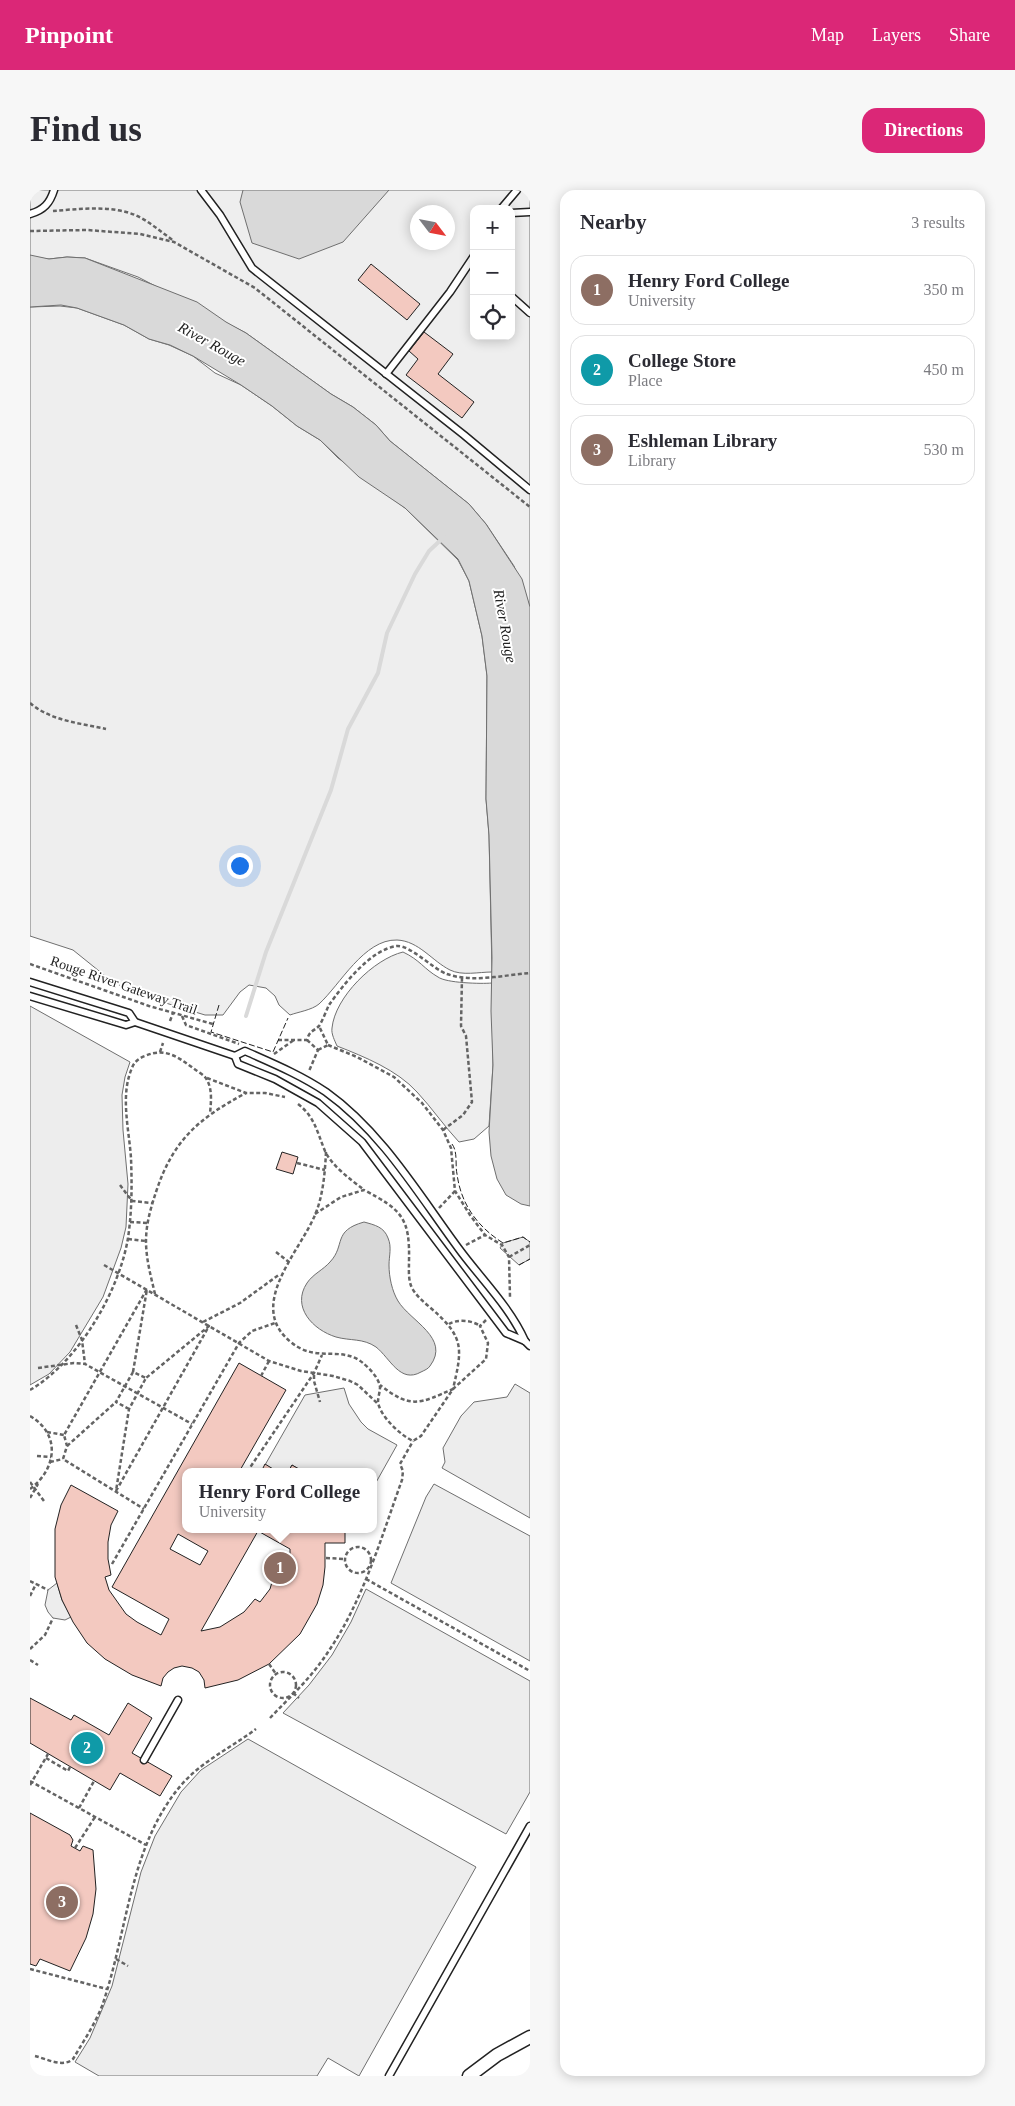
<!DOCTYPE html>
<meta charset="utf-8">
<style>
:root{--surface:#fff;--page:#f7f7f7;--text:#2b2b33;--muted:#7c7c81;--line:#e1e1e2;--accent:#db2777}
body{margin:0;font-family:"Times New Roman",serif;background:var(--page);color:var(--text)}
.controls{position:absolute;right:15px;top:15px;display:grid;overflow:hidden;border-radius:10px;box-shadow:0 2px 12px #0003}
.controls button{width:45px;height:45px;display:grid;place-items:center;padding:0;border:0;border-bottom:1px solid var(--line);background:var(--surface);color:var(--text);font:25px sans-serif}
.compass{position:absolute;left:380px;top:15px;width:45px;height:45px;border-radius:50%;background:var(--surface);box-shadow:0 2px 12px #0003;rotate:122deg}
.you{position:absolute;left:209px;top:675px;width:18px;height:18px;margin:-12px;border:4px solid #fff;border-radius:50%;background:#1a73e8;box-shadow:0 0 0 8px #1a73e833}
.badge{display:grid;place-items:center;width:32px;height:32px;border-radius:50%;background:var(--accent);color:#fff;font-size:16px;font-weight:700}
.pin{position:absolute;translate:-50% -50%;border:2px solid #fff;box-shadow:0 1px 5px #0006}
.popup{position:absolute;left:152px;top:1278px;width:195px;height:65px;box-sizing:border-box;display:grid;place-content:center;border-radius:10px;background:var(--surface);filter:drop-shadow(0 1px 4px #0005);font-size:16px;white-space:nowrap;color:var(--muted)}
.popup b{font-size:19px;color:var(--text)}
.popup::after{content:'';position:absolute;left:50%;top:100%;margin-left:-10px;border:10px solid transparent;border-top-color:var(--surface)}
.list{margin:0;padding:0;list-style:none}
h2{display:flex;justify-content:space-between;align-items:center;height:65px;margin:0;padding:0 20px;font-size:21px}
h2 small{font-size:16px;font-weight:400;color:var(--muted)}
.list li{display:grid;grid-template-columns:32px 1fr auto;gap:15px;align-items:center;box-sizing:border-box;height:70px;margin:0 10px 10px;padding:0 10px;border:1px solid var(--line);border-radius:15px}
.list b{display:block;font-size:19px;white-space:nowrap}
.list p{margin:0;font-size:16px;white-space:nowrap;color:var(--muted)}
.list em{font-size:16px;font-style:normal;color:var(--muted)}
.icon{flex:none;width:28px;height:28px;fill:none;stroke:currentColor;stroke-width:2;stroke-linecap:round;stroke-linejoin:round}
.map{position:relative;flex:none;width:500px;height:1886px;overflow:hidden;border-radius:15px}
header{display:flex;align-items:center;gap:30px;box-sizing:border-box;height:70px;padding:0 25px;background:var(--accent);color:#fff}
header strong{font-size:24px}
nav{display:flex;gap:28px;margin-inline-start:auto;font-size:18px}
.intro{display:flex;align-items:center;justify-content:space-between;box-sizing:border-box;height:120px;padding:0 30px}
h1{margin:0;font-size:35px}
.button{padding:12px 22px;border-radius:15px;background:var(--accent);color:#fff;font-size:18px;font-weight:700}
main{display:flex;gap:30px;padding:0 30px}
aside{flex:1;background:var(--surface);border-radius:15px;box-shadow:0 2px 12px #0003}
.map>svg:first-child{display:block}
.green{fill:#eee;stroke:#6f6f6f;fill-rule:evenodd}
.parking{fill:#ededed;stroke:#6f6f6f}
.water{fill:#d9d9d9;stroke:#6f6f6f}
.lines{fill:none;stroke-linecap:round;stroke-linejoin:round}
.stream{stroke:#d9d9d9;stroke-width:4}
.building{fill:#f3c9c0;stroke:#222;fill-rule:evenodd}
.lane-casing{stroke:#222;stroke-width:9}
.street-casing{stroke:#222;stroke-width:15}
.path{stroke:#646464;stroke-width:2.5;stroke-dasharray:4 2.5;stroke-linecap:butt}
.lane{stroke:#fff;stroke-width:6}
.street{stroke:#fff;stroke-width:12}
.fence{stroke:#222;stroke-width:1;stroke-dasharray:6 2.5;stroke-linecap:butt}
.labels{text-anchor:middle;stroke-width:4;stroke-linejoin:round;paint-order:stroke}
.street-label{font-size:14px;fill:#222;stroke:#fff}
.water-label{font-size:15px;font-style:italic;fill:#222;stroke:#fff}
</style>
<header>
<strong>Pinpoint</strong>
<nav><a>Map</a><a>Layers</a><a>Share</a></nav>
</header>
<div class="intro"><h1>Find us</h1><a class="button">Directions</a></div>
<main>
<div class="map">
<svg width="500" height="1886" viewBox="0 0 500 1886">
<rect width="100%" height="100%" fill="#fff"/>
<g class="green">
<path d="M0 0H500V417L484 376 456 334 439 314 360 251 346 235 323 217 301 204 216 143 108 87 55 68 37 67 19 69 0 67ZM444 19H481V146H444ZM388 22H418V52H388Z"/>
<path d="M30 116 47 118 94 135 119 149 139 155 163 166 185 183 211 195 242 216 267 236 290 250 308 268 375 318 428 370 439 391 452 446 457 486 456 609 459 645 462 782C449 782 432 786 420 780 402 771 389 751 367 750 334 749 310 795 289 814 282 820 268 822 260 825L249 815 245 806 236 798 219 795 210 802 193 825H175L103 803 79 789 43 760 0 746V117Z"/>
<path d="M373 762C390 770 394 779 408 787 416 793 451 794 462 793L463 875 459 936 444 949 429 952C414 936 402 918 387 902 367 880 335 867 307 856 305 851 301 844 302 838 305 807 344 769 373 762Z"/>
</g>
<g class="parking">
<path d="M0 816 100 872 95 887 92 905 93 940 98 994 96 1037 91 1058 73 1107 40 1162 19 1184 0 1195Z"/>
<path d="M493 1047 500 1052V1069L489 1075 470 1058 473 1053Z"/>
<path d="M485 1194 500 1203V1328L412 1278 415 1272 413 1258 431 1226 444 1212 477 1207Z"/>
<path d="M314 1198 319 1214 331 1232 338 1239 367 1255 344 1296V1282H274L262 1275 258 1282H248L235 1275 275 1205Z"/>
<path d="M404 1294 500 1346V1471L361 1393 396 1307Z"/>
<path d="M27 1393 32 1410 41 1427 35 1430 23 1428 18 1422 15 1415 18 1400Z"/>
<path d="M336 1399 500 1491V1602L476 1644 253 1523 279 1495 302 1465 321 1432Z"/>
<path d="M218 1549 446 1677 329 1886 298 1868 287 1886H69L45 1872 60 1848 82 1796 111 1682 125 1646 151 1602 171 1580Z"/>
</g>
<g class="water">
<path d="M213 0H359L313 52 269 69 222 53 210 12Z"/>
<path d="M0 65 19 69 37 67 55 68 167 112 196 132 216 143 301 204 323 217 346 235 360 251 439 314 456 334 492 389 500 417V1016L491 1014 476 1005 467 989 461 966 459 942 463 875 461 821 462 768 459 645 456 609 457 486 452 446 439 391 428 369 375 318 329 287 290 250 267 236 242 216 211 195 163 166 140 155 119 149 94 135 47 118 31 115 0 117Z"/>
<path d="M334 1032C345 1035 354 1037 358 1048 362 1057 359 1066 359 1075 359 1087 362 1101 368 1111 380 1131 421 1148 400 1176 398 1179 395 1180 391 1182 370 1194 360 1168 346 1157 333 1148 320 1151 306 1147 283 1140 261 1117 277 1093 283 1084 293 1080 300 1072 316 1055 302 1041 334 1032Z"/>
</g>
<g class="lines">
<path class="stream" d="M216 826 236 762 301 600 318 539 348 483 357 443 385 384 399 361 414 347"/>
</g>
<g class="building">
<path d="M341 74 390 114 377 130 328 90Z"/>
<path d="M394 142 423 164 408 184 444 212 432 228 376 185 388 169 379 161Z"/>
<path d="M252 962 268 967 263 984 246 979Z"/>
<path d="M209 1173 256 1200 209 1282H156V1339H315V1353H295V1377L293 1395 287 1414 270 1444 239 1474 208 1490 175 1498 174 1490 169 1482 162 1478 152 1476 144 1478 138 1482 133 1488 131 1496 102 1485 75 1469 57 1453 43 1432 32 1410 25 1387V1339L31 1315 41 1295 88 1321 81 1335 78 1352V1369L81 1385 75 1387 79 1400 96 1424 107 1432 131 1445 139 1429 82 1397ZM228 1341 260 1359V1371H248L240 1399 230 1412 225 1409 214 1422 190 1437 171 1441ZM148 1344 178 1361 170 1375 140 1359Z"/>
<path d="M235 1274 248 1282H231Z"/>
<path d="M262 1275 274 1282H258Z"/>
<path d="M0 1508 41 1530 44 1525 79 1545 98 1513 122 1528 102 1563 142 1586 130 1606 90 1583 80 1600 0 1553Z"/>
<path d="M0 1623 40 1645 43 1650 41 1656 50 1661 53 1656 63 1660 66 1699 63 1724 56 1748 40 1781 10 1769 6 1776 0 1774Z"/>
</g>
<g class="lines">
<defs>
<g id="lane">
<path d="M171 0 190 25 222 78 434 245 500 300"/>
<path d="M471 19 487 0"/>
<path d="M481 23 500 22"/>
<path d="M0 24C14 20 20 13 24 0"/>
<path d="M481 106 500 123"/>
<path d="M356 184 420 102 444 66"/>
<path d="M0 792 99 823 105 832 96 835 0 806"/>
<path d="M105 832 205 866 215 861C242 873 271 885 296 902 352 942 389 1005 429 1059 451 1089 480 1117 495 1151"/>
<path d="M205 866 208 874 245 889 288 913 332 952 476 1143 495 1151 500 1156"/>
<path d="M114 1570 148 1510"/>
<path d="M359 1886 500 1636"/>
</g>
<path id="street" d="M439 1886 467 1865 500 1847"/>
</defs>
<use href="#lane" class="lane-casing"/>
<use href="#street" class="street-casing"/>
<g class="path">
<path d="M23 21C48 19 81 15 105 25 119 31 131 42 144 51"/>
<path d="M0 41 57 40 110 44 144 52 225 98 500 317"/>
<path d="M0 513C21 531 50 533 76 539"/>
<path d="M0 774 119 816 183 834"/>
<path d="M152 826 156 835 209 854"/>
<path d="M140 831 143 823"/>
<path d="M248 850H277C279 841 284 841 289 836 293 830 296 821 299 815 313 795 341 759 367 756 380 755 403 779 417 784 442 793 474 785 500 783"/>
<path d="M277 850 288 860 279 881"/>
<path d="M298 855 327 867 364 887 392 913 413 940 421 958 425 1001 440 1025 455 1045 472 1055 479 1067 480 1107"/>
<path d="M288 860 298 855 289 836"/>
<path d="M130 862 133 853"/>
<path d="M244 864 264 850"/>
<path d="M177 888 216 903H235L255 907"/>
<path d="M268 914C285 927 287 942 295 961 302 976 320 989 333 999"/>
<path d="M413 940 433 925 442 912 436 846 431 836 432 787"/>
<path d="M296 962C295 983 293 1006 285 1025 269 1063 215 1117 262 1153 287 1173 311 1155 333 1173 339 1178 349 1188 350 1197 350 1202 348 1207 348 1212 350 1226 370 1245 383 1251L391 1246 423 1199 456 1169 458 1153 450 1136 456 1130"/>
<path d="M267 973 295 980"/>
<path d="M90 995 102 1011 122 1013"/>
<path d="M409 1018 425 1001"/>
<path d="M285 1024 311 1007 334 1000C372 1020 380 1028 379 1071 379 1080 378 1090 382 1098 387 1107 395 1113 403 1120 435 1148 432 1160 423 1199 389 1214 381 1219 350 1195"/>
<path d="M100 1032 118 1033"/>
<path d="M98 1049 116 1051"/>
<path d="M436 1055 455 1045"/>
<path d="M246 1062 259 1072"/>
<path d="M479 1067 500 1055"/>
<path d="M74 1075 239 1171 271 1181 303 1186 320 1191 328 1195 348 1214"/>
<path d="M125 1104C121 1087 116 1069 116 1051 116 1034 121 1017 126 1002 143 950 169 928 216 903"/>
<path d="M173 1132 210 1113 250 1084"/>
<path d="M419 1134C427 1129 442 1130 450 1136"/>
<path d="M46 1135 52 1150 55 1174"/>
<path d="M8 1178 44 1173 55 1174 162 1234"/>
<path d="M103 1182 117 1099 34 1245 37 1256 33 1269 114 1319"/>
<path d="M284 1185V1191L290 1212"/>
<path d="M231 1186 239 1171"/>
<path d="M0 1200C48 1172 89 1102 98 1048 102 1021 102 995 101 968 99 939 90 905 102 878 104 872 109 868 115 866 135 857 148 867 163 878 167 881 172 884 175 887 183 897 181 912 180 924"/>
<path d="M99 1219 86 1212 103 1182 116 1188 99 1219 86 1301 179 1136 116 1188"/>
<path d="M0 1226C31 1244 27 1279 0 1299"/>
<path d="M17 1242 34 1245"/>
<path d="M37 1256 86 1212"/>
<path d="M7 1266 21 1267"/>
<path d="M20 1272 33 1269"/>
<path d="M217 1282 284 1183 292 1165"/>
<path d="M0 1292 14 1311"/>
<path d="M0 1308 8 1294"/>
<circle cx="328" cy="1370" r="13"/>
<path d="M296 1368 314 1369"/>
<path d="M82 1374 209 1153 222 1141 245 1133"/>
<path d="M336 1389 500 1481"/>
<path d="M0 1391 18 1400"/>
<path d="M0 1406 6 1394"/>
<path d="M0 1459 15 1445 23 1428"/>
<path d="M0 1470 8 1475"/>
<path d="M239 1474 246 1484"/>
<circle cx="253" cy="1495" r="13"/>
<path d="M263 1503 269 1508"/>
<path d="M240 1528C260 1507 282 1487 298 1462 333 1411 351 1348 372 1290L373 1281 370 1274 383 1251"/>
<path d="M16 1568 38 1581 40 1577"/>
<path d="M0 1591 116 1655"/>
<path d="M0 1595 18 1564"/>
<path d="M49 1618 64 1591"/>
<path d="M45 1658 65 1627"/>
<path d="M86 1769 98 1776"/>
<path d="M0 1779 77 1799"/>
<path d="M5 1866C17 1869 33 1878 43 1869 53 1852 65 1834 72 1816 98 1742 99 1654 153 1593 174 1570 202 1557 226 1539"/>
</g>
<use href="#lane" class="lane"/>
<use href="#street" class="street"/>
<g class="fence">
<path d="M189 815 181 842 243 862 258 828"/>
<path d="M422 954C428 962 425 975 427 984 431 1015 448 1037 473 1053L493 1047 500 1052"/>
<path d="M489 1075 500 1069"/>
</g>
</g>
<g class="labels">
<g class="street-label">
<text transform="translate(94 795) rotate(19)" y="5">Rouge River Gateway Trail</text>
</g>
<g class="water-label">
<text transform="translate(182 154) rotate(29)" y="5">River Rouge</text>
<text transform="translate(475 436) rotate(80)" y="5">River Rouge</text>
</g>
</g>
</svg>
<div class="controls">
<button>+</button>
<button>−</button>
<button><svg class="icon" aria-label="locate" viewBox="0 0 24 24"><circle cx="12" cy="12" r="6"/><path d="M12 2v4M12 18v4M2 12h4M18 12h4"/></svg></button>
</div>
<svg class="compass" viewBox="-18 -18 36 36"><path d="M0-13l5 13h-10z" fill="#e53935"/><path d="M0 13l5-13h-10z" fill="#7c7c81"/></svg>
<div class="you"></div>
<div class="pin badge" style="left:250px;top:1378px;background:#8d6e63">1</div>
<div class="popup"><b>Henry Ford College</b>University</div>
<div class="pin badge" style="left:57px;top:1558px;background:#0f9aa8">2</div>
<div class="pin badge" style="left:32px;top:1712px;background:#8d6e63">3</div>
</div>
<aside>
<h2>Nearby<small>3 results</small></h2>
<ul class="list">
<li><span class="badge" style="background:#8d6e63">1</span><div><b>Henry Ford College</b><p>University</p></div><em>350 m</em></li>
<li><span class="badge" style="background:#0f9aa8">2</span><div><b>College Store</b><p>Place</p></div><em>450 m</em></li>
<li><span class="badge" style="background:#8d6e63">3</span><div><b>Eshleman Library</b><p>Library</p></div><em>530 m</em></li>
</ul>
</aside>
</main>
